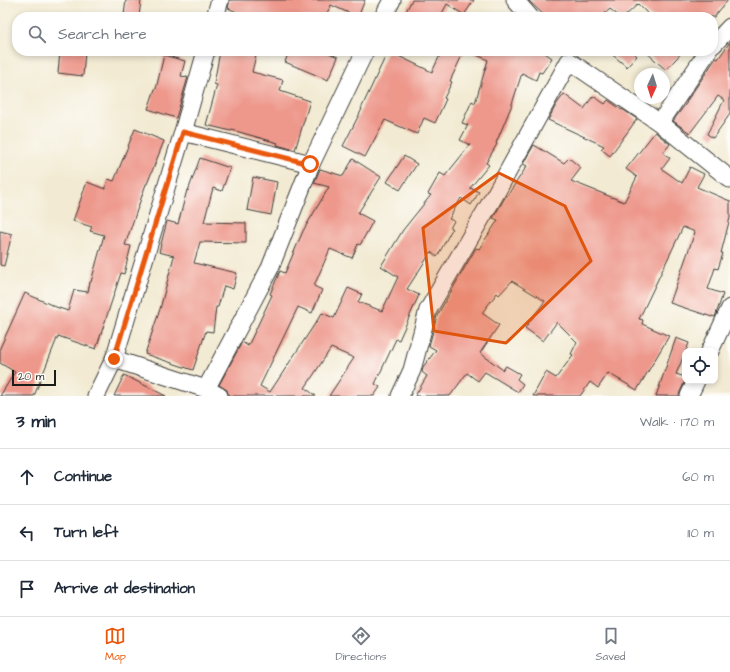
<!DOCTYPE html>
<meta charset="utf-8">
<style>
:root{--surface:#fff;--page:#f6f6f7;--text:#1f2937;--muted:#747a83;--line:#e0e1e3;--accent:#ea580c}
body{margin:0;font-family:"Architects Daughter",sans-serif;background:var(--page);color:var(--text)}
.controls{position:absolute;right:12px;bottom:12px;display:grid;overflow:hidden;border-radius:8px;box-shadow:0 2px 6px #0003}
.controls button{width:36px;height:36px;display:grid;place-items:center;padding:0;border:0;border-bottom:1px solid var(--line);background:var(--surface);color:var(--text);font:20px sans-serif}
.compass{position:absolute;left:634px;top:68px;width:36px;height:36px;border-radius:50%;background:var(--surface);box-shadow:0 2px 6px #0003;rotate:184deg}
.scale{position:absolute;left:12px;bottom:10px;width:44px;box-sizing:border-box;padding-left:4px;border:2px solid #1c1c1c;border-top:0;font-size:11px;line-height:14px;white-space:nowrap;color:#1c1c1c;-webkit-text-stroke:3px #fdfcf7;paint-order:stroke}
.stop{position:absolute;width:12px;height:12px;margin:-9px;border:3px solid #ea580c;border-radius:50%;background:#fff}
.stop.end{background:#ea580c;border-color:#fff;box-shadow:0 1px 4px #0008}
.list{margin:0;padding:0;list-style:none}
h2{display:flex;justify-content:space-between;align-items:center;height:52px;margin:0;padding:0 16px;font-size:17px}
h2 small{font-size:13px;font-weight:400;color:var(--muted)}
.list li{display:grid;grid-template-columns:26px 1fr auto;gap:12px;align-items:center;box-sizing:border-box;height:56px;padding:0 16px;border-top:1px solid var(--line)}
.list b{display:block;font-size:15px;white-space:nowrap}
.list em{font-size:13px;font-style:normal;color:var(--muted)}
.icon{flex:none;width:22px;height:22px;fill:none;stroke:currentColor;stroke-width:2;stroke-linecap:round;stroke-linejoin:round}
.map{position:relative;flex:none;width:730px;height:396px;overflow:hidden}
.search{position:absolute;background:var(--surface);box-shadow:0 2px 6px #0003;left:12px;right:12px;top:12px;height:44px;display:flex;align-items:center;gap:10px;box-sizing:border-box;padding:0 14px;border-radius:16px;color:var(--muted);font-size:15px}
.sheet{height:220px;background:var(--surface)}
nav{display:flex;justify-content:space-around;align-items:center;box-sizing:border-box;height:56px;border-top:1px solid var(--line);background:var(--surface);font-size:11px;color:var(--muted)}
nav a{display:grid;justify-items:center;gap:2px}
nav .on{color:var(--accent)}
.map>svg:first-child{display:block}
.building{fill:#ee988c}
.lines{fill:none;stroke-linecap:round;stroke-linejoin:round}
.street-casing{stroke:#3c3b37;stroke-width:19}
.street{stroke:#fff;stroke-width:17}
.route{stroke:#ea580c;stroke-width:5}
.marked{fill:#de560d;fill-opacity:0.2;stroke:#de560d;stroke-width:3;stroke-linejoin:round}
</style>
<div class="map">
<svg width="730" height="396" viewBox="0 0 730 396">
<rect width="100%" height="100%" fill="#fdfcf7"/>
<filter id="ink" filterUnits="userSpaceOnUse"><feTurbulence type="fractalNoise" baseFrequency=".025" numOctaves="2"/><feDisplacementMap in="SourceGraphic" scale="8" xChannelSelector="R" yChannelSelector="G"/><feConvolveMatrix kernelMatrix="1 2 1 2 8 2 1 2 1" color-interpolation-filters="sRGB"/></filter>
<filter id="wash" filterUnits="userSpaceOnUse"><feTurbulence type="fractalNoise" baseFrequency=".012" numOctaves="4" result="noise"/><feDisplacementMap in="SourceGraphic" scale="16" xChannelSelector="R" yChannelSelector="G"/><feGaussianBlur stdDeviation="0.9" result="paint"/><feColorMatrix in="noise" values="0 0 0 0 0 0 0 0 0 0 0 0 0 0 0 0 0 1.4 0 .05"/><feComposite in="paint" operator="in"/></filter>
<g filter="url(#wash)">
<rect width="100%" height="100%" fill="#f2ead2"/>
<g id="blocks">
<g class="building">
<path d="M126 0H141L139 17 124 15Z"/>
<path d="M230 0H365L358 17 331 5 325 17H247L228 8Z"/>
<path d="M412 0H474L464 15 447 4 440 17H413L405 13Z"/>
<path d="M528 0H728L714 17H651L638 4 624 17H620L610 9 601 17H546Z"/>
<path d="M730 42V114L713 138 707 134 724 100 718 96 690 133 673 121 687 102H686L716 58 718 59Z"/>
<path d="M60 51H85L83 76 58 73Z"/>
<path d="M220 51H257L252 72 283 80 280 91 310 101 295 150 277 145 278 143 232 130 231 131 206 125 217 85 214 84Z"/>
<path d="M289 51H324L338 57 328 80 285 62Z"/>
<path d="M388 51 432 72 442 51H464L450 81 452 82 444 98 446 99 435 123 424 118 417 134 385 120 365 157 343 146 362 109H361Z"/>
<path d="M468 51H542L552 58 542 73 539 72 536 80 522 73 511 107 496 143 497 144 486 163 489 165 470 188 479 192 471 205 461 198 449 219 454 221 450 228 452 229 437 257 431 252 407 289 419 295 399 340 396 339 375 384 380 387 374 396H329L354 358 331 348 305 388 316 396H232L228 394 227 390 219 385 242 342 248 346 272 295 270 294 280 271 285 273 303 231 329 187 314 183 320 169 343 176 353 159 381 177 358 213 373 221 360 245 358 244 352 258 330 249 314 286 322 290 312 313 298 307 260 386 270 392 322 313 334 318 348 288 362 294 358 302 382 311 398 277 381 266 403 230 431 195 428 194 440 173 445 176 470 145 460 140 468 125 462 123 472 101 475 103 488 60Z"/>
<path d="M608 51H631L637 56 627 67Z"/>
<path d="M645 51H683L666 70Z"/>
<path d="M164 55 185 61 181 76 188 77 176 118 148 109 155 89H156Z"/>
<path d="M564 94 584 109 593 96 605 104 608 100 622 110V109L637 119 610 156 601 149 604 146 548 120 556 105Z"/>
<path d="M135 129 164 141 147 184H146L125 245 131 246 124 274 121 273 96 349 58 336 34 396H0L15 372 0 363V348L25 293 56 307 68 311 74 290 88 292 90 282H91L104 235 90 231 92 227 73 221 87 182 105 189 108 179 114 181Z"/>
<path d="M655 132 670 144 663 153 670 158 662 169 682 183 690 167 704 174 697 187 730 201V218L721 253H723L718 269 715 268 708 289 723 294 715 317 712 316V317L670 303 695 232 683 227 639 319 643 320 642 324 669 336 637 390 608 373 598 388 590 382 580 396H533L546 372 556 378 573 355 571 354 577 342 557 322 543 341 525 328 545 301 512 281 499 295 497 293 482 313 499 325 480 353 503 370 506 366 520 374 517 379 523 384 518 392 485 372 478 381 467 373 450 396H415L427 376 422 372 423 367 436 350 429 346 437 316 476 248 479 249 498 220 493 218 506 196H507L527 166 523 164 534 145 564 163 569 158 581 168 571 181 624 202 637 177 626 169Z"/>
<path d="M404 156 417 164 400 190 387 182Z"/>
<path d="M200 158 230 168 222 191 213 188 204 222 246 223V243L200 242 194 263 237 273 233 289 224 286 218 307H216L213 332 206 331 193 370 145 354 160 309 174 256 159 252 167 221 178 224 187 190 188 191Z"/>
<path d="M253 177 277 182 271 215 247 210Z"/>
<path d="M0 231 12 234 4 266 0 265Z"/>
<path d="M676 338 689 343 686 351H685V353L676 374 685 377V381L680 392 679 396H656Z"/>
<path d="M124 375 166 396H114Z"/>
</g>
</g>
</g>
<g filter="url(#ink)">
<use href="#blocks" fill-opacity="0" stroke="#3c3b37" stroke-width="1"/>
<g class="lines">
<defs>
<g id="street">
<path d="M515 0 530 17"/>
<path d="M215 17 220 0"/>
<path d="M383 17 392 0"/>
<path d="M713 45 730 27"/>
<path d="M660 123 708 51"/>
<path d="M183 132 311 164"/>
<path d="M710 351 730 308"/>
<path d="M114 359 206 389 219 396"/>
<path d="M206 389 270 268 311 164 365 51"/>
<path d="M96 396 114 359 183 132 206 51"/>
<path d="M400 396 412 370 428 310 496 193 569 61 660 123 730 179"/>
<path d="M689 396 696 381"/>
</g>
</defs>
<use href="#street" class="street-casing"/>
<use href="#street" class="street"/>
</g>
</g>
<g class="lines" filter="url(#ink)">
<path class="route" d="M114 359 183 132 310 164"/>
</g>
<path class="marked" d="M499 173 565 206 591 261 506 343 434 331 423 228Z"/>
</svg>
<div class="controls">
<button><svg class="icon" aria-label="locate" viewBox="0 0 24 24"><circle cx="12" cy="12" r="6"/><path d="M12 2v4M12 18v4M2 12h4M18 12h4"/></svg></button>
</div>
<svg class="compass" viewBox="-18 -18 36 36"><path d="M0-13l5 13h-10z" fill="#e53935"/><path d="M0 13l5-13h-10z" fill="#747a83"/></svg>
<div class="scale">20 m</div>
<div class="stop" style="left:310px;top:164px"></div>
<div class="stop end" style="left:114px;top:359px"></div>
<div class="search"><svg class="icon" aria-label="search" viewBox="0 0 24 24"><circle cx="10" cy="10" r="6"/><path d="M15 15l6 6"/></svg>Search here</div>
</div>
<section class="sheet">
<h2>3 min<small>Walk · 170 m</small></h2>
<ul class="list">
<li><svg class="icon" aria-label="ahead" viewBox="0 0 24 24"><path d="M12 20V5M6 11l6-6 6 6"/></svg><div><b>Continue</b></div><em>60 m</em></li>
<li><svg class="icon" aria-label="left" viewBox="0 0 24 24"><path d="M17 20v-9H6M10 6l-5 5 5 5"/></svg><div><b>Turn left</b></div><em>110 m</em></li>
<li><svg class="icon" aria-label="arrive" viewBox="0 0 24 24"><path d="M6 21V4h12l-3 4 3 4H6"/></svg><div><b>Arrive at destination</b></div></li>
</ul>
</section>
<nav>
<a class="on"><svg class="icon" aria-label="map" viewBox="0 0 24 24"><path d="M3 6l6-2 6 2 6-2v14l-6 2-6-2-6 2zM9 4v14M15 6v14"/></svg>Map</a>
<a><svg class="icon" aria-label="directions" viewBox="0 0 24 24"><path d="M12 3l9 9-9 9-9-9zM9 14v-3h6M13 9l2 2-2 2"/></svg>Directions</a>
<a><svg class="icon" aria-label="saved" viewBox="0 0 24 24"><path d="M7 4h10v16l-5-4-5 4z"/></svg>Saved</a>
</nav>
